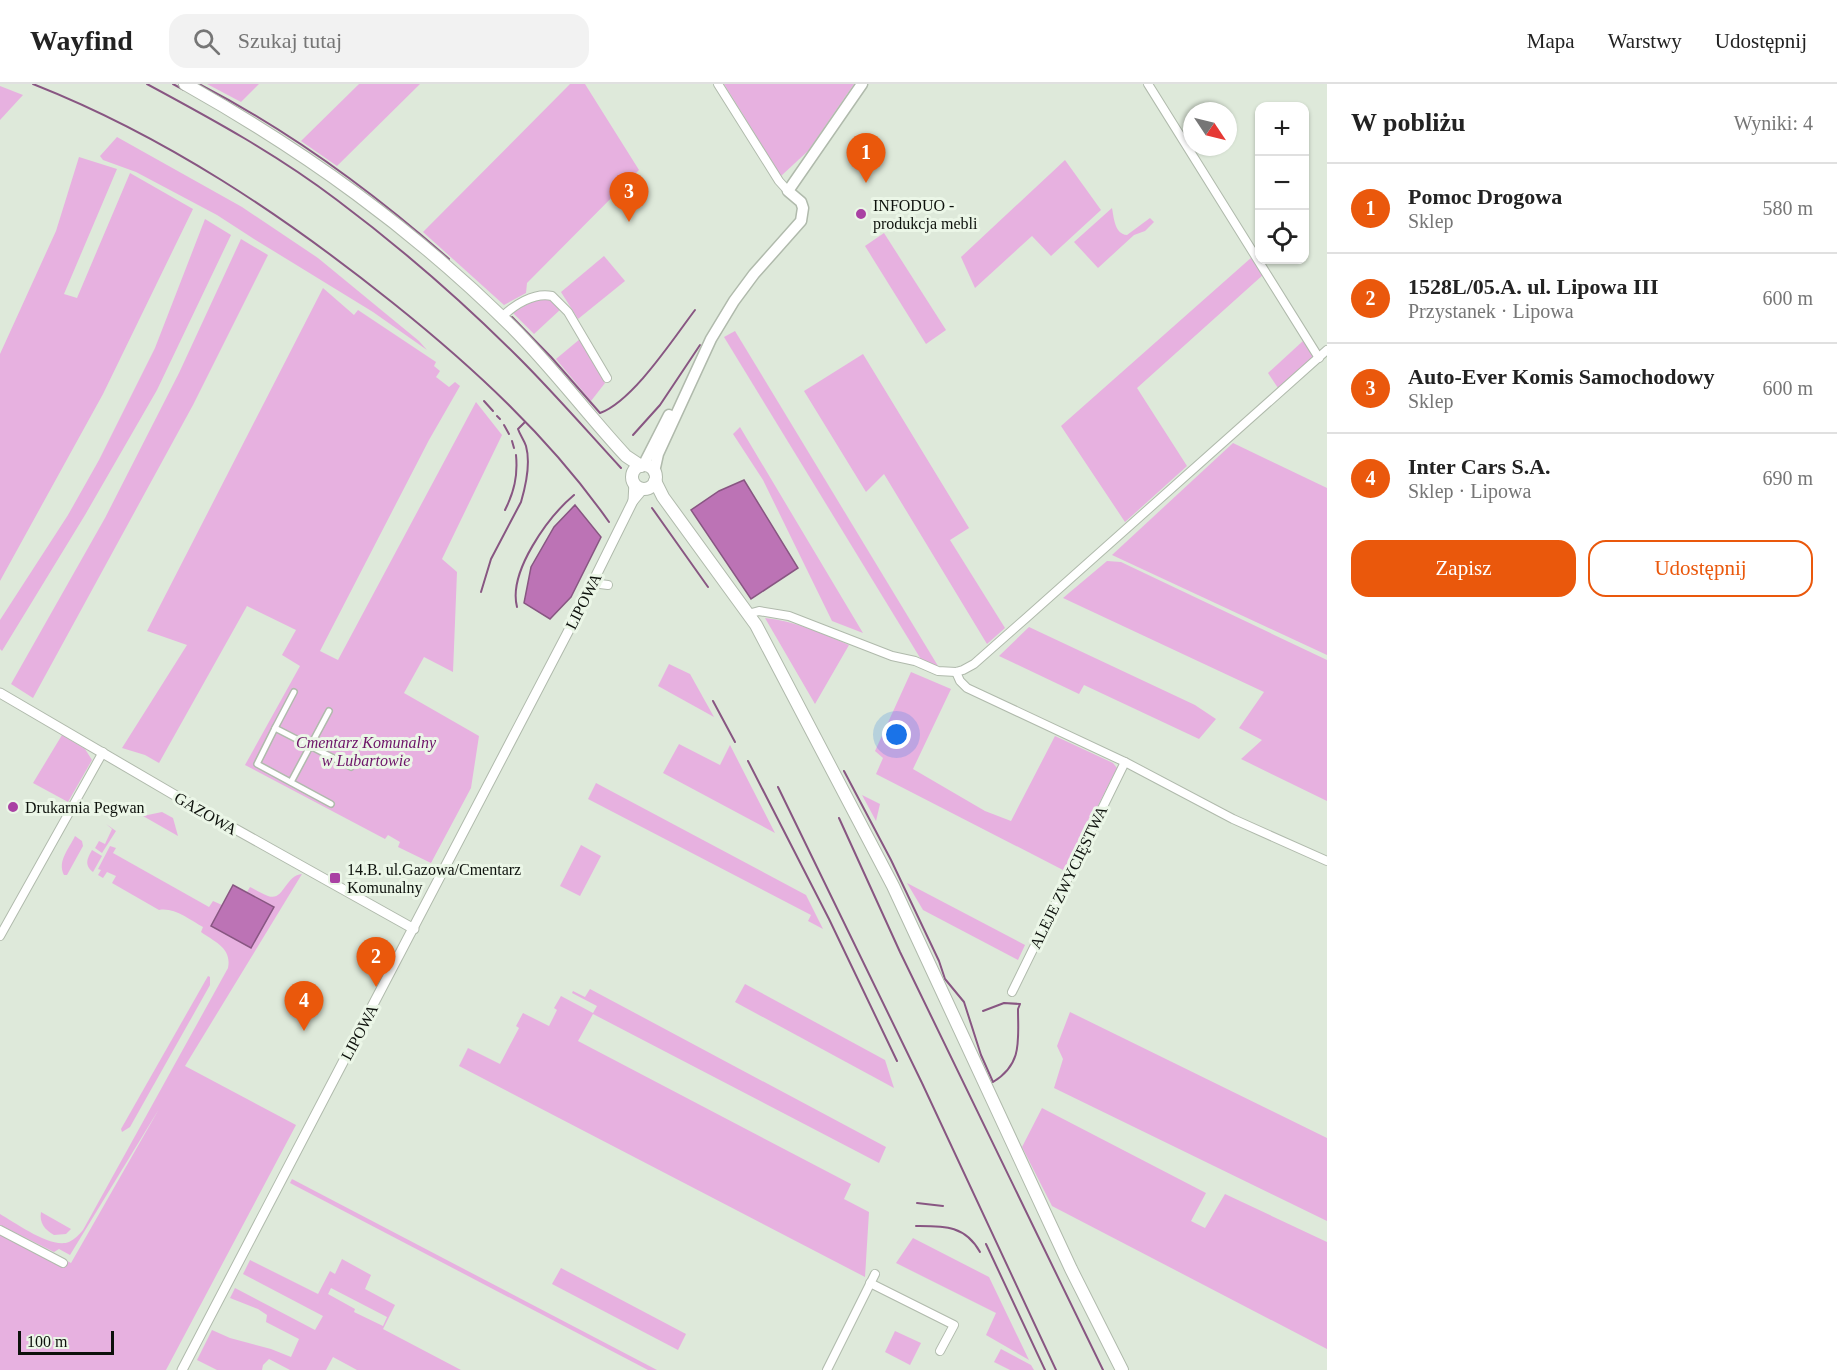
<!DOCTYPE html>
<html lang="pl">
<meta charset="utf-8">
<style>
:root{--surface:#fff;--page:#f2f2f2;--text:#222;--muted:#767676;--line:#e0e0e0;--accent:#ea580c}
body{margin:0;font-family:Georgia,serif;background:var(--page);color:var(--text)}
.controls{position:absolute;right:18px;top:18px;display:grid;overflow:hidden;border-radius:12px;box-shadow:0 2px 4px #0004}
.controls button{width:54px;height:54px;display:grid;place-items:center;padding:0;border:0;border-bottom:2px solid var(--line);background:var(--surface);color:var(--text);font:30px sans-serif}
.compass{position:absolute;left:1183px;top:18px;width:54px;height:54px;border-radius:50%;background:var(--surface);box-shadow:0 2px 4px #0004;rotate:125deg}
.scale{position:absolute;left:18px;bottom:15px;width:96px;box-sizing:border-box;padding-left:6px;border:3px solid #0d110c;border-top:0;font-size:16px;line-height:21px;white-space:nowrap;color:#0d110c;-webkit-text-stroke:4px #ebf6e7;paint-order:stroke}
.you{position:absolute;left:897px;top:651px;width:21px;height:21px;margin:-15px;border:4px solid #fff;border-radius:50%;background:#1a73e8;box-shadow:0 0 0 9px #1a73e833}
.badge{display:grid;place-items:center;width:39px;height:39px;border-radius:50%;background:var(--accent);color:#fff;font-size:20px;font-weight:700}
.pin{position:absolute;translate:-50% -50px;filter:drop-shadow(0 2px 3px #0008)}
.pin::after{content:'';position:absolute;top:32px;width:21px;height:18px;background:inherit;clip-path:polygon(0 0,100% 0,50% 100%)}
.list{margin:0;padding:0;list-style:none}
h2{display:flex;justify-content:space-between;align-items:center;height:78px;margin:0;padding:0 24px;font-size:26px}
h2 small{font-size:20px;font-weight:400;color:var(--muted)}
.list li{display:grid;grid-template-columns:39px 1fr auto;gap:18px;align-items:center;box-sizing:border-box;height:90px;padding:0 24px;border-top:2px solid var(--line)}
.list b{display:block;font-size:22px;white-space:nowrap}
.list p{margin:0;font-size:20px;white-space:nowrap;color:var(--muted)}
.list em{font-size:20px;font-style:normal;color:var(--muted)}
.actions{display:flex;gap:12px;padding:18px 24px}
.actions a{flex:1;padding:14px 0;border:2px solid var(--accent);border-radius:18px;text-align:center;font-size:21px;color:var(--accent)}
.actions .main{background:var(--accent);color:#fff}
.icon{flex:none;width:33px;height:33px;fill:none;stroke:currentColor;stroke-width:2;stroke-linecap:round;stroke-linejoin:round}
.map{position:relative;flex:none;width:1327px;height:1286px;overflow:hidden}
header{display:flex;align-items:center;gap:36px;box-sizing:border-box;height:84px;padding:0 30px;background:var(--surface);border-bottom:2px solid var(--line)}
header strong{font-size:28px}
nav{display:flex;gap:33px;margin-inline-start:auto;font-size:21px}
.search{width:420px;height:54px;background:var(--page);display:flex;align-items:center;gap:15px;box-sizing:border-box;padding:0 21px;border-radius:18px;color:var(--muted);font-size:22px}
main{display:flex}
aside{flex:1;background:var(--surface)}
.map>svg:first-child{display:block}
.green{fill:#e7b1e0;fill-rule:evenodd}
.water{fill:#bc73b5;stroke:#885682;stroke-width:1.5}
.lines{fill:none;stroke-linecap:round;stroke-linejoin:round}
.stream{stroke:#885682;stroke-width:2}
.pedestrian-casing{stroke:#b0baac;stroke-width:8}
.minor-casing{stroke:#b0baac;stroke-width:10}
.tertiary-casing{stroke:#b0baac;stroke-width:11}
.secondary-casing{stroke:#b0baac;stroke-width:13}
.trunk-casing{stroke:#b0baac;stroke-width:14}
.pedestrian{stroke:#fff;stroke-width:5}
.minor{stroke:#fff;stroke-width:8}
.tertiary{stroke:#fff;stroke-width:9}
.secondary{stroke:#fff;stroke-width:10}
.trunk{stroke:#fff;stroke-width:12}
.poi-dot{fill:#a941a3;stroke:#ebf6e7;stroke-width:2}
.labels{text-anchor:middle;stroke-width:6;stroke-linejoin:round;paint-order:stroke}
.poi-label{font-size:16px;fill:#0d110c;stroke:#ebf6e7;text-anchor:start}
.street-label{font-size:16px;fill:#0d110c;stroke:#ebf6e7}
.park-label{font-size:16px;font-style:italic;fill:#6d1368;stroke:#ebf6e7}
</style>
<header>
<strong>Wayfind</strong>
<div class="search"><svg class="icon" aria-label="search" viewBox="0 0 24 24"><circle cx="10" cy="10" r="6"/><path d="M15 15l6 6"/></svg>Szukaj tutaj</div>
<nav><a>Mapa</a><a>Warstwy</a><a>Udostępnij</a></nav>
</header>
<main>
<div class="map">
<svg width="1327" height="1286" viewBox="0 0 1327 1286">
<rect width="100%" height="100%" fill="#dee9da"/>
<g class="green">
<path d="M207 0H259L241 18Z"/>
<path d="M359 0H420L337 82 301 57Z"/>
<path d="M570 0H585L639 86 527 199 526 209 504 221 423 148Z"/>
<path d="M724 0H854L808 67 781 92Z"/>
<path d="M0 2 23 11 0 36Z"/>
<path d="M117 53 242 123 318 174 419 257 427 266 373 228 254 155 217 131 136 88 103 76 100 72Z"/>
<path d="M79 73 117 85 64 210 77 214 130 89 193 125 103 310 0 497V270L56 147Z"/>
<path d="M1065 76 1101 126 1051 172 1032 152 975 204 961 173Z"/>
<path d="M1112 124C1114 135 1115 150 1127 151L1150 134 1154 138 1145 147 1134 151 1098 184 1074 158Z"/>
<path d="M205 135 231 151 157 306 85 431 2 567 0 565V536L68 431 99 376 155 264Z"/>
<path d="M884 149 946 246 926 260 865 162Z"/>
<path d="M241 155 268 171 193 321 33 614 11 600 105 434 179 289Z"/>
<path d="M604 172 625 197 578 235 561 208Z"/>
<path d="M1252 173 1264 190 1137 304 1187 382 1125 438 1061 342Z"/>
<path d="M323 204 354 231 358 226 436 278 434 282 440 287 436 293 449 303 455 298 460 302 429 356 320 567 338 576 476 318 502 351 442 475 457 488 453 588 424 573 404 609 479 652 471 704 431 779 398 763 400 758 388 751 385 755 245 681 300 582 282 571 296 546 247 522 159 679 145 671 122 664 187 561 147 547Z"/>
<path d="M540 215 550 216 562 224 534 250 513 229 531 218Z"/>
<path d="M735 247 938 582 922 577 724 253Z"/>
<path d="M580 255 605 299 591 317 556 275Z"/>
<path d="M1304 256 1314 273 1278 304 1268 289Z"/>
<path d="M863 270 969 444 950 456 1005 544 987 560 884 390 866 408 804 307Z"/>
<path d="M740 343 863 549 832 537 763 396 733 350Z"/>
<path d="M1233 359 1327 404V571L1112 471Z"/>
<path d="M1107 477 1121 478 1327 576V717L1241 675 1262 656 1239 644 1264 608 1063 514Z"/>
<path d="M765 534C795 537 821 549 849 561L815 620Z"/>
<path d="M1029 543 1195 621 1216 635 1199 655 1084 601 1079 610 999 572Z"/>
<path d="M669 580 690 590 714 633 658 602Z"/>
<path d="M911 588 951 605 913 685 985 727 1011 737 1055 652 1113 679 1117 684 1073 771 1063 786 876 690 883 674 875 667Z"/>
<path d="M62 651 85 665 92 676 68 718 33 699Z"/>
<path d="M679 660 720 681 730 661 775 749 663 689Z"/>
<path d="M596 699 806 811 823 845 808 837 811 831 588 715Z"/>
<path d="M862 711 880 720 876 737Z"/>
<path d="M162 728 173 734 178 752 143 732Z"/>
<path d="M106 740 116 747 102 769 95 764 99 757 105 760 112 745Z"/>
<path d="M75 752 82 757 83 762 67 791H64C57 777 69 765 75 752Z"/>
<path d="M581 761 601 772 580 812 560 802Z"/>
<path d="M110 762 116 764 113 769 209 823 213 817 222 821 211 842 274 823 247 808 250 803C256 806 262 810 268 812 284 818 285 791 302 790L185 982 296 1041 166 1286H0V1142L71 1179 159 1025 70 1171 59 1165 54 1168 0 1141V1130C16 1139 51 1165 69 1158 75 1155 79 1151 83 1146L228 884C232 864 215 858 201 848L203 843C190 836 174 823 159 826L112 799 116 792 107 788 103 794 98 791 101 786 98 785Z"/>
<path d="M92 766 102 772 93 788C84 781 87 775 92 766Z"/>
<path d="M907 799 1025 861 1018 876 923 826Z"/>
<path d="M208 892 210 893V901L130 1043 122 1048 121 1045Z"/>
<path d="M745 900 885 976 894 1004 735 918Z"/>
<path d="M590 905 886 1063 879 1079 593 930 578 957 851 1100 844 1115 869 1128 865 1193 459 982 468 964 500 980 519 944 516 942 523 929 549 942 557 926 554 924 561 912 593 929 597 922 572 909 573 907 585 913Z"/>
<path d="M1070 928 1327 1054V1137L1054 1004 1063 975 1057 962Z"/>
<path d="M1042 1024 1206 1109 1191 1137 1205 1144 1225 1110 1327 1158V1265L1052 1122 1022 1063Z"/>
<path d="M292 1095 657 1286H648L290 1099Z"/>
<path d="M41 1128 71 1145 66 1150 54 1151C45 1146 39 1139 41 1128Z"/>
<path d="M913 1154 989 1193 1029 1276 986 1251 996 1229 896 1179Z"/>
<path d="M342 1175 371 1191 365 1205 395 1221 383 1245 461 1286H357L333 1273 326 1286H290L269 1275 263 1281 262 1286H217L197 1276 212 1246 230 1254 271 1265 291 1273 299 1255 266 1238 267 1231 258 1225 230 1214 235 1204 315 1246 323 1232 243 1190 250 1176 318 1210 330 1187 335 1190ZM331 1204 387 1233 383 1242 354 1228 355 1225 328 1210Z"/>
<path d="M561 1184 686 1250 678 1266 552 1200Z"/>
<path d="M895 1247 921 1259 910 1281 885 1268Z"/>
<path d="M1001 1265 1031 1281 1034 1286H1010L994 1278Z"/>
</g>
<g class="water">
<path d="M744 396 798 484 751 515 691 426 719 407Z"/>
<path d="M575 421 601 453 571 513 550 535 524 519 531 483 554 443Z"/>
<path d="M233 801 274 823 251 864 211 842Z"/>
</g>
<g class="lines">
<g class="stream">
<path d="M33 0C165 52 283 131 393 219 473 283 550 354 609 438"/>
<path d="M147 0C212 35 278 71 337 116 401 164 462 217 519 274 554 309 587 347 621 384"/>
<path d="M173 0 184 6"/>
<path d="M199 0C290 47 372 107 449 175"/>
<path d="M512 233 551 273 600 329C633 317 673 255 695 226"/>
<path d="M484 317 493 327"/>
<path d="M497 332 500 335"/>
<path d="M504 341 509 350"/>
<path d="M633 351 660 321 700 261"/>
<path d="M512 357 514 364"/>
<path d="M652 424 708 503"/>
<path d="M505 426C514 408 518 392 516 371"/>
<path d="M481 508 491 475 521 418C526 401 531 380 526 362 524 356 520 351 518 345L525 338"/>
<path d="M517 523C508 488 548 433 574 411"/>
<path d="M713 617 735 658"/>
<path d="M748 677 829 835 897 977"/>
<path d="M844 687 891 776 939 877 945 895 964 918 981 971 993 998C1023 980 1018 956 1018 925L1020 920 1004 919 983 927"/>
<path d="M778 703 922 999 1056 1286"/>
<path d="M839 734 900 868 1103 1286"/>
<path d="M917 1119 943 1122"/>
<path d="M916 1142C944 1142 965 1141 980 1168"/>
<path d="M986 1160 1045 1286"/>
</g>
<defs>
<g id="pedestrian">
<path d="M275 644 294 608"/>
<path d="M291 698 329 627"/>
<path d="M331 720 257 680 275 644 351 683"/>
</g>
<g id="minor">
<path d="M718 0 779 97 788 107"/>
<path d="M1148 0 1319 274"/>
<path d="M502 233C514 221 534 208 552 212L568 228 607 294"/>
<path d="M600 500 608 501"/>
<path d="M748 530 759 527 789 532 892 572 915 577 938 587 956 588 963 586 974 580 1025 535 1327 266"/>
<path d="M956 588 960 597 967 604 1125 678 1233 735 1327 777"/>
<path d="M0 852 103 668"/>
<path d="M1012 908 1125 678"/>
<path d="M0 1146 63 1179"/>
<path d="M870 1199 954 1241 940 1267"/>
<path d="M827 1286 875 1190"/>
</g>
<g id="tertiary">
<path d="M633 417 634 398"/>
<path d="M0 609 178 713 414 845"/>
<path d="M182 1286 570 544 633 417 643 405"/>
</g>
<g id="secondary">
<path d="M643 382 669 331"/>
<path d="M654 388 658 370 711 255 734 217 754 190 801 137 803 124 801 118 788 107 862 0"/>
</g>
<g id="trunk">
<path d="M185 0C306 68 413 145 512 243 553 284 587 330 626 372L641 382"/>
<circle cx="644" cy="393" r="12"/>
<path d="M655 397 663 413 756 541 893 802 1071 1185 1122 1286"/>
</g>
</defs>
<use href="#pedestrian" class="pedestrian-casing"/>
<use href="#minor" class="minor-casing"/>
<use href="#tertiary" class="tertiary-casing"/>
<use href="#secondary" class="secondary-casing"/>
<use href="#trunk" class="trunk-casing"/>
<use href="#pedestrian" class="pedestrian"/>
<use href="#minor" class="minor"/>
<use href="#tertiary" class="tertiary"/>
<use href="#secondary" class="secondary"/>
<use href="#trunk" class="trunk"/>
</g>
<g class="poi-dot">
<circle cx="861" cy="130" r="6"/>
<circle cx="13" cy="723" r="6"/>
<rect x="329" y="788" width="12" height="12" rx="3"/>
</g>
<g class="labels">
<g class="poi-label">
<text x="873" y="127">INFODUO -<tspan x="873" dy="18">produkcja mebli</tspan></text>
<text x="25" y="729">Drukarnia Pegwan</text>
<text x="347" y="791">14.B. ul.Gazowa/Cmentarz<tspan x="347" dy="18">Komunalny</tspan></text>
</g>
<g class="street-label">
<text transform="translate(583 517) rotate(-63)" y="6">LIPOWA</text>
<text transform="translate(206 729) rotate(30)" y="6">GAZOWA</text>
<text transform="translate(1068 793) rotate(-64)" y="6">ALEJE ZWYCIĘSTWA</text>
<text transform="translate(359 948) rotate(-62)" y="6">LIPOWA</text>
</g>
<g class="park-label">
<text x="366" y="664">Cmentarz Komunalny<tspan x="366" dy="18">w Lubartowie</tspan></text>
</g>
</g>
</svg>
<div class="controls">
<button>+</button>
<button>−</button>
<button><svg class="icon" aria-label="locate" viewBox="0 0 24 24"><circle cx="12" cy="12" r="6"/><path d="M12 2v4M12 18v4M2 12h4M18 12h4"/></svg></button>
</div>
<svg class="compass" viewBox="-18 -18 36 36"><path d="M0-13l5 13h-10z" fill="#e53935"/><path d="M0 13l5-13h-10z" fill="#767676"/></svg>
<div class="scale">100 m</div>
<div class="you"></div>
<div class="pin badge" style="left:866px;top:99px">1</div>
<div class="pin badge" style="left:376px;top:903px">2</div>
<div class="pin badge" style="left:629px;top:138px">3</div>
<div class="pin badge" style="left:304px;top:947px">4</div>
</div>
<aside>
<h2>W pobliżu<small>Wyniki: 4</small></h2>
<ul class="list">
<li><span class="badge">1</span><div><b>Pomoc Drogowa</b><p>Sklep</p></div><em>580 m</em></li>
<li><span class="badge">2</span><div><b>1528L/05.A. ul. Lipowa III</b><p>Przystanek · Lipowa</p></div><em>600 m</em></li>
<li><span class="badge">3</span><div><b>Auto-Ever Komis Samochodowy</b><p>Sklep</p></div><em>600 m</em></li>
<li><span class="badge">4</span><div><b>Inter Cars S.A.</b><p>Sklep · Lipowa</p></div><em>690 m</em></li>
</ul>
<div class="actions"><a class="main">Zapisz</a><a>Udostępnij</a></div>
</aside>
</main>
